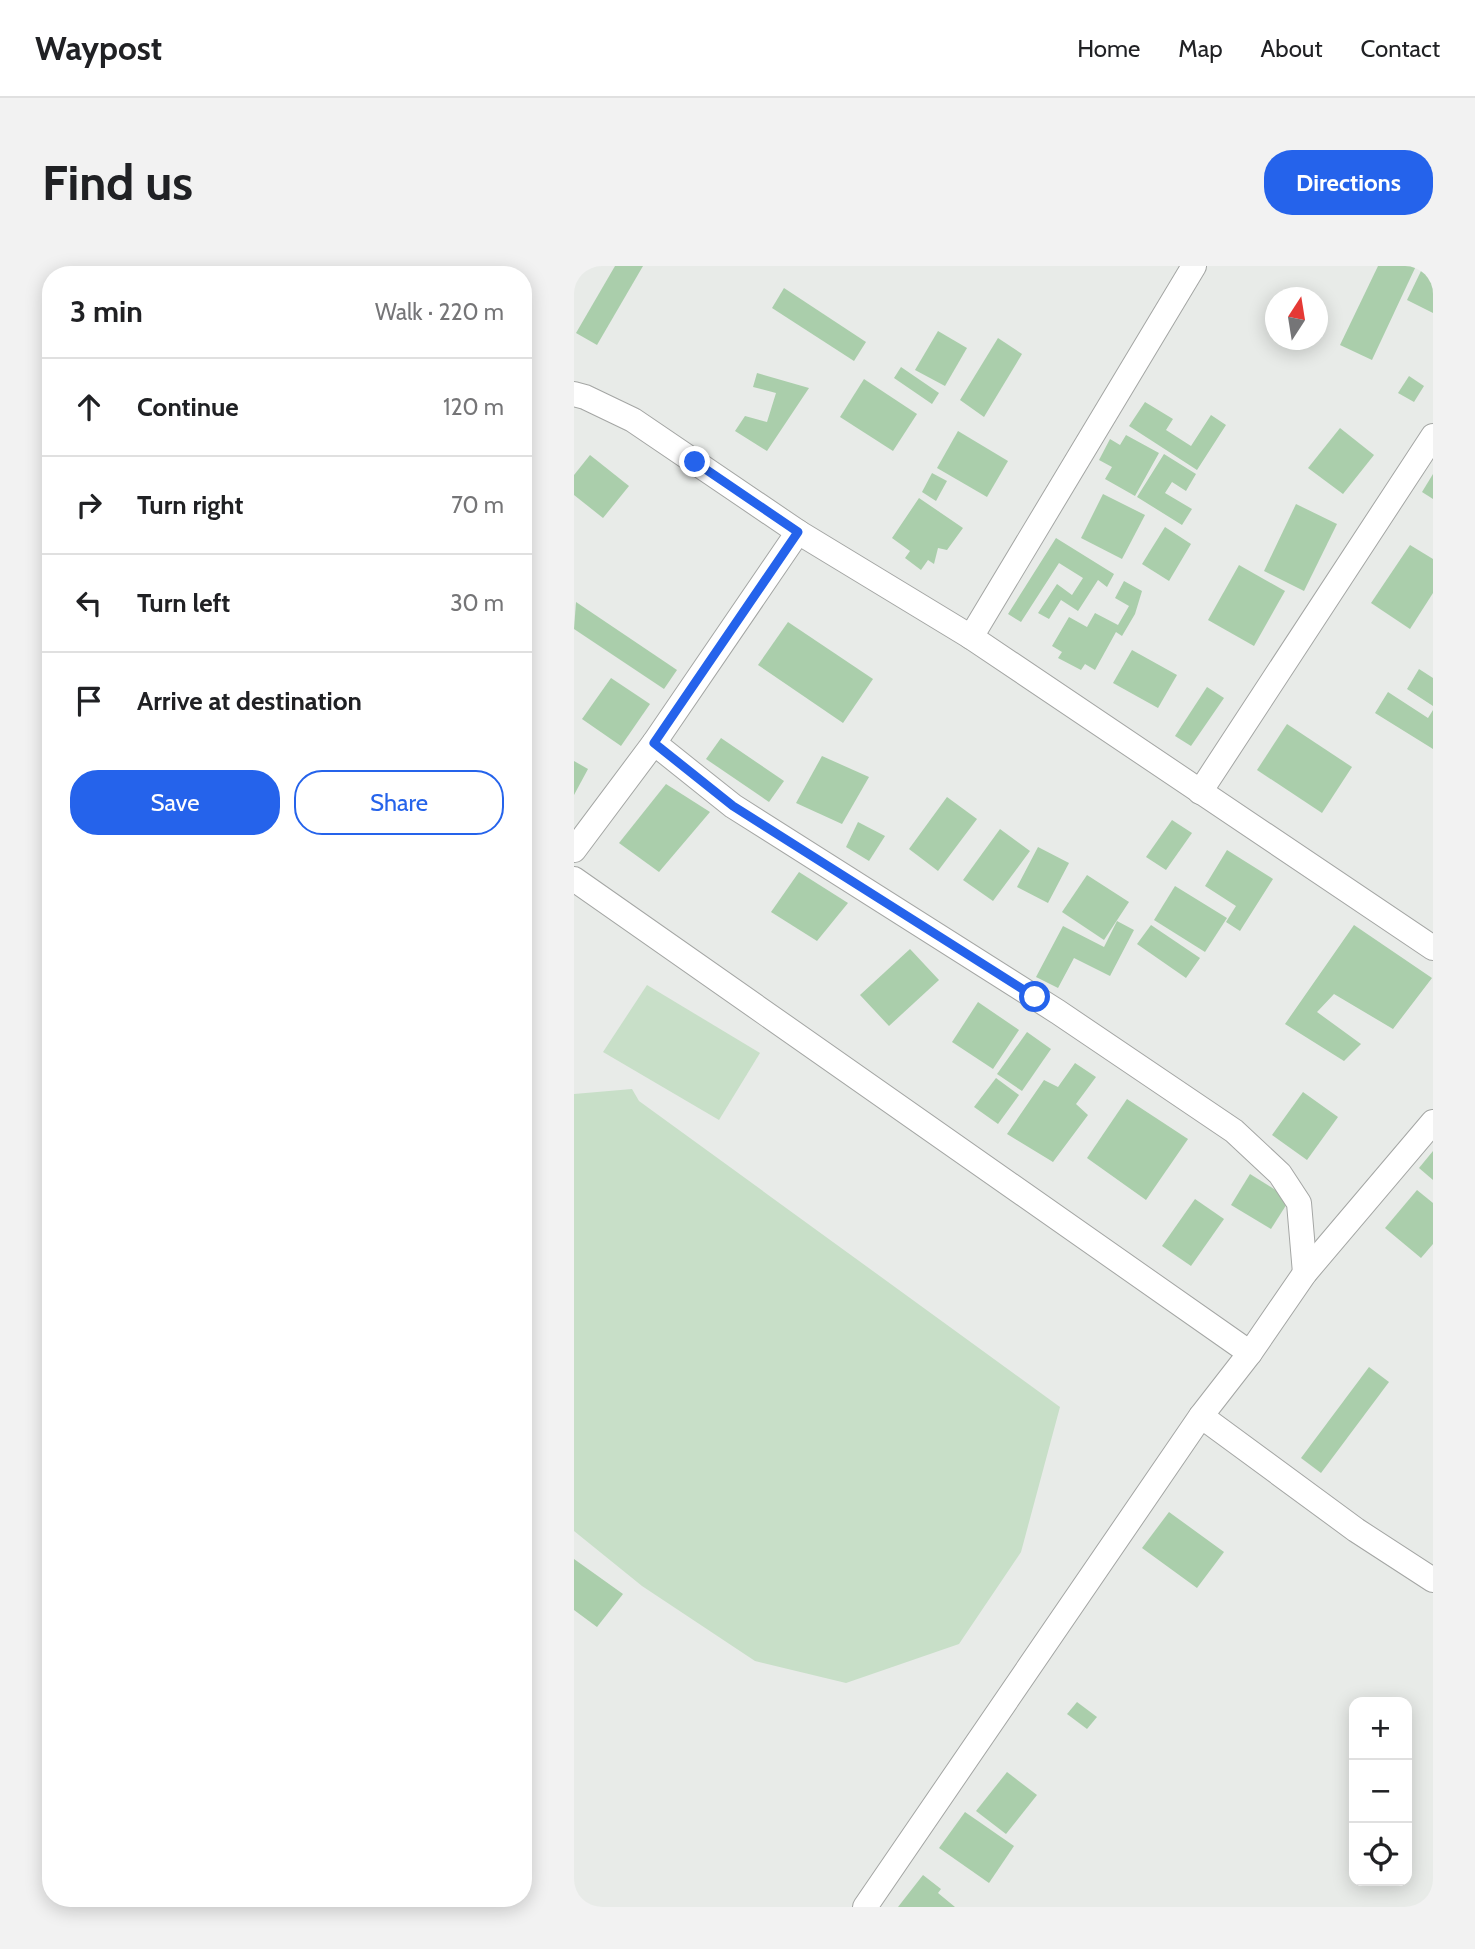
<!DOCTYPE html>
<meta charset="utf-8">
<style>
:root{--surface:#fff;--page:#f2f2f2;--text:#202124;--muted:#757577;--line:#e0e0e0;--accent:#2563eb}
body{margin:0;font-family:Cabin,sans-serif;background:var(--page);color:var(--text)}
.controls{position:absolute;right:21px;bottom:21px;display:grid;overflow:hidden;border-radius:14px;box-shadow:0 4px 18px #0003}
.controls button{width:63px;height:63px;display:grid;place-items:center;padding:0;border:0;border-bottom:2px solid var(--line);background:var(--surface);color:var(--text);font:35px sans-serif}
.compass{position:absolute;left:691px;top:21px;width:63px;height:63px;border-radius:50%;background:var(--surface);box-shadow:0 4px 18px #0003;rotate:12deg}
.stop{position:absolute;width:21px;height:21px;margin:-16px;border:5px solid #2563eb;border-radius:50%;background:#fff}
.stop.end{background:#2563eb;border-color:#fff;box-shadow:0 2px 7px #0008}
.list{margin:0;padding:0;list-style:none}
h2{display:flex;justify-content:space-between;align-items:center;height:91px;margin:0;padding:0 28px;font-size:30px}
h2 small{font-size:23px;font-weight:400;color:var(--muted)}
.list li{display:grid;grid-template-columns:46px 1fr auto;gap:21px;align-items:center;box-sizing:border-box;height:98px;padding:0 28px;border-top:2px solid var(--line)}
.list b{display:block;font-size:26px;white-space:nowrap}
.list em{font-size:23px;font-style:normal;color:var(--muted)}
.actions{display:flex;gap:14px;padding:21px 28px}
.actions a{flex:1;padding:16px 0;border:2px solid var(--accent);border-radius:28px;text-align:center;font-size:24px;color:var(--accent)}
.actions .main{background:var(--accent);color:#fff}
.icon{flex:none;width:38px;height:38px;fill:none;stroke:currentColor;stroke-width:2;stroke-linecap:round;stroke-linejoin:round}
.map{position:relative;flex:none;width:859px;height:1641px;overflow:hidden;border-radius:28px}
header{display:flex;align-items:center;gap:42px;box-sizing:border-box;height:98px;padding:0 35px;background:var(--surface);border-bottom:2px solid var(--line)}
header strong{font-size:33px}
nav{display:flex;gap:38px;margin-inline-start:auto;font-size:24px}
.intro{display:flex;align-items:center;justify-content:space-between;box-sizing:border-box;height:168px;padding:0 42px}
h1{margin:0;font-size:49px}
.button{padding:18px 32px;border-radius:28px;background:var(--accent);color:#fff;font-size:24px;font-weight:700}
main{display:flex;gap:42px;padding:0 42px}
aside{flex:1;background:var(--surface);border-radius:28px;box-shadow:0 4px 18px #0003}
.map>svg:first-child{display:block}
.green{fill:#c8dfc8}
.building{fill:#aaceab}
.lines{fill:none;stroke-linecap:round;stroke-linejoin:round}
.street-casing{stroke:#a4a6a4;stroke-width:26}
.street{stroke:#fff;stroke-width:24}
.route{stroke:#2563eb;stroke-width:9}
</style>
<header>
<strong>Waypost</strong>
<nav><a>Home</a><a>Map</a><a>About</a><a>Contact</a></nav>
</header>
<div class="intro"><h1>Find us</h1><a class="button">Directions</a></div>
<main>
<aside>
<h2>3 min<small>Walk · 220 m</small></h2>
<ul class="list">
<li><svg class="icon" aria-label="ahead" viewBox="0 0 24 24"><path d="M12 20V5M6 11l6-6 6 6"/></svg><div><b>Continue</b></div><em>120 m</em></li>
<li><svg class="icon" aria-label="right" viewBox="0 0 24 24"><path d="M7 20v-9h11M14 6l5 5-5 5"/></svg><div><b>Turn right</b></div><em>70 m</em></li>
<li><svg class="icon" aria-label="left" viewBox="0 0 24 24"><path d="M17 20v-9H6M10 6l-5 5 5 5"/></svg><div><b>Turn left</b></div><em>30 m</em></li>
<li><svg class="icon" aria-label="arrive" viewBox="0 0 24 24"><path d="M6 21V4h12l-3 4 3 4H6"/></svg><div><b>Arrive at destination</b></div></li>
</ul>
<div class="actions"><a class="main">Save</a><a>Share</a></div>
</aside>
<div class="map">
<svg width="859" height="1641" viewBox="0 0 859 1641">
<rect width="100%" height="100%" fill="#e8ebe8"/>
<g class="green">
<path d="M73 719 186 787 145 854 29 786Z"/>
<path d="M58 823 65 835 486 1141 447 1286 385 1378 272 1417 181 1395 68 1320 0 1265V828Z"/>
</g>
<g class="building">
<path d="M41 0H69L23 79 2 67Z"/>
<path d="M804 0H842L798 94 766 79Z"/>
<path d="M847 5 859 11V47L833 34Z"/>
<path d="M210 22 292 76 280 95 198 42Z"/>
<path d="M364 65 393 82 371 120 341 104Z"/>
<path d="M424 72 448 88 410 151 386 134Z"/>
<path d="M327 101 365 127 358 138 320 112Z"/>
<path d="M183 107 235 122 193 185 161 165 171 150 193 156 202 127 179 121Z"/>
<path d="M835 110 850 120 840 136 824 127Z"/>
<path d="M290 113 343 148 319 185 266 151Z"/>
<path d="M571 136 599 153 592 164 617 180 637 149 652 159 623 204 555 160Z"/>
<path d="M766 162 800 189 769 228 734 202Z"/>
<path d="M384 165 434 195 413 231 363 202Z"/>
<path d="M552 169 585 187 561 230 531 213 538 201 525 194 536 173 546 179Z"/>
<path d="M590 188 622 208 612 225 598 216 591 227 618 243 608 259 563 231Z"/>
<path d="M16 189 55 220 29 252 0 229V209Z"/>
<path d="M358 207 373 215 362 235 348 226Z"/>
<path d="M859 208V233L848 226Z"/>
<path d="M529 228 571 249 548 293 507 272Z"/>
<path d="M345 232 389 262 373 284 364 282 360 298 354 294 347 304 331 292 336 285 318 272Z"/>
<path d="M722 238 763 258 730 325 690 305Z"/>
<path d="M591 261 617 278 595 315 568 298Z"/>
<path d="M482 272 540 308 533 321 524 314 504 345 487 334 475 353 464 347 483 318 498 329 509 312 485 297 447 356 434 348Z"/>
<path d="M836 279 859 293V327L836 363 797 337Z"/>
<path d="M665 299 711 325 680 380 634 354Z"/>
<path d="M550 315 568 325 561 348 548 370 542 366 521 404 511 398 507 404 484 392 488 386 478 380 495 351 513 361 521 347 544 359 555 340 541 332Z"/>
<path d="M2 336 103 404 90 423 0 363Z"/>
<path d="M214 356 299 413 269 457 184 399Z"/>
<path d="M558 384 603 409 584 442 539 417Z"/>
<path d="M845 403 859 412V440L833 423Z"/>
<path d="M37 412 76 438 47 480 8 453Z"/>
<path d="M633 421 650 432 617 480 601 470Z"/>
<path d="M814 426 854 452 859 444V483L801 447Z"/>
<path d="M713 458 778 501 748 547 683 504Z"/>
<path d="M147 472 210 515 195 536 132 493Z"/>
<path d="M248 490 295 511 268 558 222 537Z"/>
<path d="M0 495 14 503 0 529Z"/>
<path d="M92 518 136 546 85 606 45 577Z"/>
<path d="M373 531 403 553 364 605 335 583Z"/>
<path d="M598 554 618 567 592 604 572 591Z"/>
<path d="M284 556 311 570 295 595 272 581Z"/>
<path d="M426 563 456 585 419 635 389 614Z"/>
<path d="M464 581 495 597 474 637 443 621Z"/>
<path d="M653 584 699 613 666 665 652 656 662 640 631 620Z"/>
<path d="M225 606 274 637 243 675 197 646Z"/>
<path d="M513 609 555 636 530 674 488 646Z"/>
<path d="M601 620 653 652 631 686 580 654Z"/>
<path d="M543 655 560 664 536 710 500 692 484 722 462 711 489 660 530 681Z"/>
<path d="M577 659 626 692 612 712 563 678Z"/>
<path d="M780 659 858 712 819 763 760 728 743 746 787 778 770 795 711 758Z"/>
<path d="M336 683 365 714 315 760 286 729Z"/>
<path d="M404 736 445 764 419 803 378 776Z"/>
<path d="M453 766 477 783 448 825 423 808Z"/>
<path d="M501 797 522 811 502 838 514 849 479 896 433 868 470 814 484 821Z"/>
<path d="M422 812 445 829 424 858 400 841Z"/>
<path d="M729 826 764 851 733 894 698 869Z"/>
<path d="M553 833 614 873 572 934 513 892Z"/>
<path d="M859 885V914L845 902Z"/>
<path d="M676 908 716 933 697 963 657 939Z"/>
<path d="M843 924 859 937V978L847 992 811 962Z"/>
<path d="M621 933 650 953 617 1000 588 980Z"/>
<path d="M795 1101 815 1116 747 1207 727 1192Z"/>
<path d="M595 1246 650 1286 623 1322 568 1282Z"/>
<path d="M0 1293 49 1328 23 1361 0 1344Z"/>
<path d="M503 1436 523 1451 513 1463 493 1448Z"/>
<path d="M433 1506 463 1529 432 1568 402 1545Z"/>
<path d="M391 1546 440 1580 415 1617 365 1582Z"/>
<path d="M349 1609 367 1623 364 1627 381 1641H324Z"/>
</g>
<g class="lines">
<defs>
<g id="street">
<path d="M0 128 11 131 59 154 224 266 397 371 859 682"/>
<path d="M397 371 620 0"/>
<path d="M80 477 159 540 484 746 660 865 706 908 725 937 731 1007"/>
<path d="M626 526 859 170"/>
<path d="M0 584 80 477 224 266"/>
<path d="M0 613 676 1087"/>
<path d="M627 1150 782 1264 859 1314"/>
<path d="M291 1641 627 1150 676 1087 731 1007 859 856"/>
</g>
</defs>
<use href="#street" class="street-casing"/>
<use href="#street" class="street"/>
</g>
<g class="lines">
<path class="route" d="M121 196 224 266 80 477 159 540 461 731"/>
</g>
</svg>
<div class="controls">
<button>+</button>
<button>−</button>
<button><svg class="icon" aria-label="locate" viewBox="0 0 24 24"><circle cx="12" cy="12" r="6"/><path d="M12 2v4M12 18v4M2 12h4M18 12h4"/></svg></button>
</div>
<svg class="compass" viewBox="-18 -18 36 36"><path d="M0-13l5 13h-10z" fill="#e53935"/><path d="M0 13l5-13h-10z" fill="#757577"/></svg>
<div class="stop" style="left:461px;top:731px"></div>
<div class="stop end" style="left:121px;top:196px"></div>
</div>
</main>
